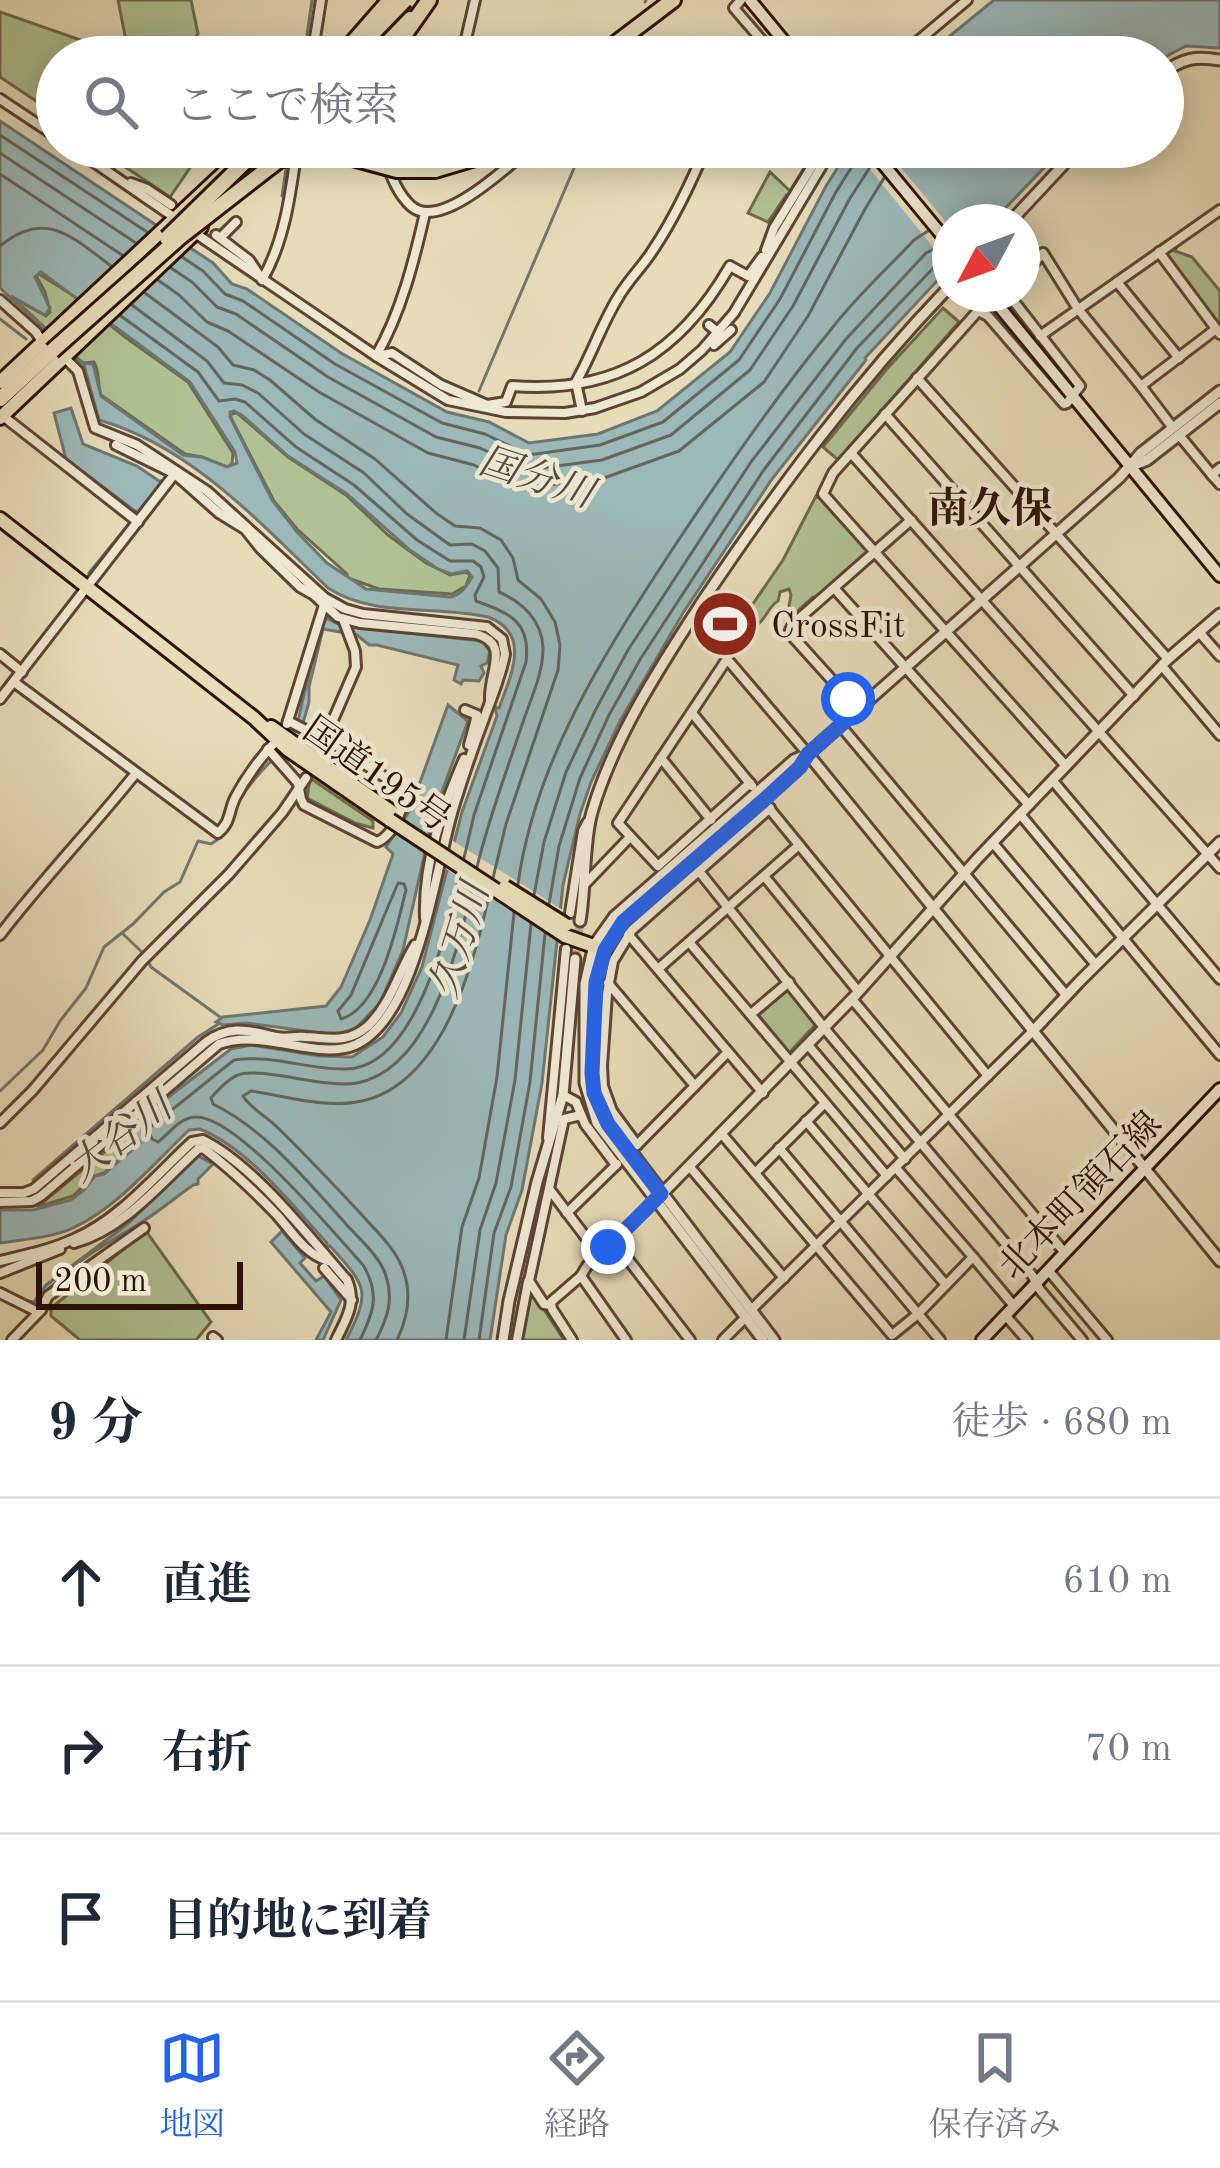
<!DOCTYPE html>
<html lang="ja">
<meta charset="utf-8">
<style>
:root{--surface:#fff;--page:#f6f6f7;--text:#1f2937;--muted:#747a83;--line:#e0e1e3;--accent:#2563eb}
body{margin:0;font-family:"Old Standard TT","Noto Serif JP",serif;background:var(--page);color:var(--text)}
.compass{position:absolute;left:932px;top:204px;width:108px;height:108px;border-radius:50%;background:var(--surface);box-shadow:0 6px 30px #0003;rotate:229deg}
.scale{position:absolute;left:36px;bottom:30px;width:207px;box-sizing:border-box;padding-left:12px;border:6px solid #2d1207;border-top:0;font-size:33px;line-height:42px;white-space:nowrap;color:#2d1207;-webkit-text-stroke:9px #efe8d1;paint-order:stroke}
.stop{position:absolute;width:36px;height:36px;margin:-27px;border:9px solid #2563eb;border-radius:50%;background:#fff}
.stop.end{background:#2563eb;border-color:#fff;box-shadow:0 3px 12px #0008}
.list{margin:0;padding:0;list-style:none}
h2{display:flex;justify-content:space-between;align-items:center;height:156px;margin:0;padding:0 48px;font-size:51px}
h2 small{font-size:39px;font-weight:400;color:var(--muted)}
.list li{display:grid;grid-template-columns:78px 1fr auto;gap:36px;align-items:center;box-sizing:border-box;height:168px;padding:0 48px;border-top:3px solid var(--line)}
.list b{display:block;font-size:45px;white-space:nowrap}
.list em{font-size:39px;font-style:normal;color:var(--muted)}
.icon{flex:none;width:66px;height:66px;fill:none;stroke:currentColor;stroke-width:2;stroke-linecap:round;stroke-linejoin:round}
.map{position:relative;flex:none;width:1220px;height:1340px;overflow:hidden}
.search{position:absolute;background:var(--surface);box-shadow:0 6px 30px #0003;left:36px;right:36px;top:36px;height:132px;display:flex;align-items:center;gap:30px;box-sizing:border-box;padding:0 42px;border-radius:66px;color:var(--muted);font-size:45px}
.sheet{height:660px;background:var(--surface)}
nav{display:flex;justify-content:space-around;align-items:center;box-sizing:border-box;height:168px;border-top:3px solid var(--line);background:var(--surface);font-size:33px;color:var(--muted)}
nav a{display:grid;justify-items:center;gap:6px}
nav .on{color:var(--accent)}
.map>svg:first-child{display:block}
.green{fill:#b0c293;stroke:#6e6a4d;stroke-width:3}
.water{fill:#9bb9b9;stroke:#6f7672;stroke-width:3;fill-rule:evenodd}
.pier{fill:#e7dcb8}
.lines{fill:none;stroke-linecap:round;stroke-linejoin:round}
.shore{stroke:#646660;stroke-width:3}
.stream{stroke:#6f7672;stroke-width:3}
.minor-tunnel{stroke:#c2b495;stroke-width:8;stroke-dasharray:8 4;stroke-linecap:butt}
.tertiary-tunnel{stroke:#c2b495;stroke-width:9;stroke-dasharray:9 4.5;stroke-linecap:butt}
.minor-casing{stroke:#5c4433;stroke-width:14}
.tertiary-casing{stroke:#5c4433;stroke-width:15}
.secondary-casing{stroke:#2d1207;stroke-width:16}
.primary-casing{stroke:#2d1207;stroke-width:18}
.trunk-casing{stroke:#2d1207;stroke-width:18}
.motorway-casing{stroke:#2d1207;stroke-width:20}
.minor{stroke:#efe8d1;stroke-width:8}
.tertiary{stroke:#efe8d1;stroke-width:9}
.secondary{stroke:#efe8d1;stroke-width:10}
.primary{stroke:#e7dcb8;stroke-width:12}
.trunk{stroke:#e7dcb8;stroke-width:12}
.motorway{stroke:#e7dcb8;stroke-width:14}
.trunk-bridge-casing{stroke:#2d1207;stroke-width:18;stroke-linecap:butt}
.motorway-bridge-casing{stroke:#2d1207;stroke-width:20;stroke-linecap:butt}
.trunk-bridge{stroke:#e7dcb8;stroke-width:12}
.motorway-bridge{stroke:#e7dcb8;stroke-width:14}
.route{stroke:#2563eb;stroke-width:15}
.labels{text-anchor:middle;stroke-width:9;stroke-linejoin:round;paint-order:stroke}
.poi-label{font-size:36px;fill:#2d1207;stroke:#efe8d1;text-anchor:start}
.street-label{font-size:36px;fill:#2d1207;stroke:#efe8d1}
.water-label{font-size:39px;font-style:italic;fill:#544c45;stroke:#efe8d1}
.quarter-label{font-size:42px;font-weight:bold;fill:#2d1207;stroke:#efe8d1}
</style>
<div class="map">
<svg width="1220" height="1340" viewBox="0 0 1220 1340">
<rect width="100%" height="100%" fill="#e7dcb8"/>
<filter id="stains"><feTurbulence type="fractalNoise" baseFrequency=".00167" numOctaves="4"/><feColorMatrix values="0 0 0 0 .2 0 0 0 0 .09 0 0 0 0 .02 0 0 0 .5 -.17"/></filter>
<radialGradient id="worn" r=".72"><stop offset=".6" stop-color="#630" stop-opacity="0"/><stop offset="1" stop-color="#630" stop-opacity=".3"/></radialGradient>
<g class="green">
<path d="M118 0H191L198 34 192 42 129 56Z"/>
<path d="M0 12 92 44 91 57H57V115L0 77Z"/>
<path d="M102 147H165L192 165 170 197 100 150Z"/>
<path d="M817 147H821L773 223H770L787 194 768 222 748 213 770 172 790 191Z"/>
<path d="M1177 246 1175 251 1192 257 1220 291V327L1162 251Z"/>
<path d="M39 274 74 296 125 337 188 382 233 453 232 464 227 467 202 457 185 454 101 395C97 383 100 373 94 362L83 363 10 296 46 316 50 312 45 292 36 276Z"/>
<path d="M943 308 959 322 838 460 823 447 886 370Z"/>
<path d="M237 413 288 457 346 495 388 535 426 563 450 575 466 572 470 575 466 586 452 594 379 589 348 578 347 574 297 529 274 501 231 418V414Z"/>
<path d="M816 496 823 499 868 552 818 597H813L794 614 789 606 791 595 789 589 780 592 778 601C767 607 767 620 755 626L756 634 753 635 746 627V614L783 560Z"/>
<path d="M310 778 373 821V828L355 823 307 798Z"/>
<path d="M789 987 818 1022 789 1053 756 1012Z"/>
<path d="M131 1130 139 1143 104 1173 94 1176 73 1196 37 1207Z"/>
<path d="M146 1231 211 1322 196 1340H80L51 1316V1308Z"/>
<path d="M532 1291 564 1340H520L529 1292Z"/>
</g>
<g class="water">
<path d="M994 0H1220V48L1186 46 1163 58 924 57Z"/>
<path d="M0 121 213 263 232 284 247 289 341 353 447 412 489 422 529 443 598 434 657 411 730 352 770 293 826 186 851 147H1064L992 222H950V267L865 358 866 360 772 479 683 613 620 721 591 782 580 814 563 885 542 1083 522 1190 506 1235 490 1340H346C372 1290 366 1286 330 1246L327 1248V1243C292 1205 249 1149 200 1129L189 1130C153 1164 118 1207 73 1228 51 1238 25 1239 0 1243V1210H33L71 1200 84 1190 95 1176 104 1174 140 1143 131 1128 132 1125 231 1049 251 1045 320 1056 352 1057 383 1037 401 1013 422 967 462 812 497 716 495 707 499 708C511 675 532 633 488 617 435 605 374 618 328 588 261 524 191 446 99 420L84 365 0 288ZM41 272 190 382 235 452 237 463 227 467 202 457 183 455 101 396 93 364 83 363 11 296 45 315 50 308 35 277ZM234 411 243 416 288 456 347 494 410 550 438 569 451 574 467 571 472 577C467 586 461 595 450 597L366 589 327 563 297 532 272 500 230 417V412Z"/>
<path d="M71 408 83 444 137 466 159 481H164L139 514 66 459 54 413Z"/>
<path d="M322 616 342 626 482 641 490 651 487 663 481 666 484 673 479 681 463 680 461 684 454 680 458 665 377 645H369L357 635 323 629 309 687V702L303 723 298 721Z"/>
<path d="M448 705 468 721 433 816 403 950 380 1003 356 1028 336 1035 246 1023 223 1025 216 1022 223 1017 326 1006 341 987 370 920 393 854 386 847 410 810Z"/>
<path d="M198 1156 213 1164 198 1179V1184L193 1185C172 1200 152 1217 131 1229 98 1248 57 1273 36 1307L21 1300 34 1302 46 1285 125 1226Z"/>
<path d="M282 1231 305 1258 300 1263 316 1281 324 1276 341 1300 323 1340H316L331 1312 271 1242Z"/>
</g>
<g class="pier">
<path d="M852 147H884L950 227V268Z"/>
<path d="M450 839 566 912 562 944 443 867Z"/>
</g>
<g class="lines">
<g class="shore">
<path d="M0 135 147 232"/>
<path d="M0 153 136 243"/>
<path d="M0 174 122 255"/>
<path d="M0 246C45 209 71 236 111 266"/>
<path d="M182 257 203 271 225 294 243 301 335 364 442 423 485 434 528 455 600 445 663 422 739 360 780 299 836 192 858 157 860 147"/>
<path d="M171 268 192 282 217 307 236 314 328 377 436 437 480 448 526 470 602 460 671 435 750 370 793 306 849 200 872 164"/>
<path d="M158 280 179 295 207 322 228 331 319 392 428 453 474 465 510 484 524 488 604 478 679 451 764 382 808 316 865 209 884 178"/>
<path d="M145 293 218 347 233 365 254 370 270 380 316 420 375 459 436 513 455 526 480 528 501 540 513 558 518 580 541 599 555 622 560 645 558 670 506 824 493 878"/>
<path d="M132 305 207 361 224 383 242 385 258 393 304 434 364 473 407 514 450 545 472 544 485 551 498 568 499 592C522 602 542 620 543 648 543 674 531 698 523 722 507 770 489 817 477 867"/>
<path d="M121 316 198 372 219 401 235 399 245 402 296 447 354 485 417 540 450 561H473L481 567 484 577 475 595 476 601C509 613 531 621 526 662L474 815 464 858"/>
<path d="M398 883 404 884 406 890C397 926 380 1008 341 1019L338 1011 351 995Z"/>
<path d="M518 884C535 762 602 657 668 556 720 477 773 400 833 327 857 296 887 269 914 240L928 231"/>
<path d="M534 895 544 842 566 772 596 709 628 650 751 462 846 339 926 253 940 246"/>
<path d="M549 904 559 846 580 778 609 715 641 658 763 471 857 348 937 264 950 260"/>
<path d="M360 1340C374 1312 380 1293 363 1265 334 1233 237 1116 196 1117 180 1117 170 1133 158 1142L152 1139 148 1129 234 1060C271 1054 309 1070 346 1069 416 1068 447 930 459 877"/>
<path d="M376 1340C387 1319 394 1300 386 1276 380 1256 360 1240 346 1224 307 1181 266 1130 213 1104L211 1098C217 1091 228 1079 238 1075 259 1066 326 1089 357 1083 431 1069 458 946 473 886"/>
<path d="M397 1340C408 1317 412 1291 402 1267 394 1247 376 1231 362 1215 334 1185 306 1155 277 1127 266 1116 250 1108 243 1096L251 1091C286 1096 327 1109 362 1101 443 1083 473 965 489 896"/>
<path d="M446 1340 462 1227 479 1178 497 1077 514 913"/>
<path d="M464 1340 480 1230 496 1183 515 1080 531 924"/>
<path d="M479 1340 494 1233 511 1187 530 1082 545 934"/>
</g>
<g class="stream">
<path d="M645 2 646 0"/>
<path d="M304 57 312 0"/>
<path d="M282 196 286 169"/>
<path d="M0 319 26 339"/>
<path d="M479 391 583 147"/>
<path d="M89 573 128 525"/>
<path d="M123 934 144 954 151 967 220 1017"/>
<path d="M0 1091 43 1050 60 1021 86 988 104 947 133 924 164 892 180 882 198 841 211 844C233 830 228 820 239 801 248 786 261 771 273 759"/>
<path d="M33 1180 198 1037 220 1023"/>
</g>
<path class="minor-tunnel" d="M984 308 1004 294"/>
<path class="tertiary-tunnel" d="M575 959 580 921"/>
<defs>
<g id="minor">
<path d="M741 0 734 8 765 44 757 57"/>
<path d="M765 44 777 57"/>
<path d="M312 57 321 0"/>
<path d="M456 57 463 52 475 0"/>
<path d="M899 57 967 0"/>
<path d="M0 99 57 137"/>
<path d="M72 147 175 218"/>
<path d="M380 147C388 166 395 192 411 206 440 232 508 166 531 147"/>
<path d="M131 183 147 189 171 205"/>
<path d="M195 233 376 356 448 400 506 412 565 413 595 408 641 392 680 369 702 350 734 313 833 147"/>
<path d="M216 235 249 260 261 278"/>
<path d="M220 238 236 222"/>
<path d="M766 250 774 228 824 147"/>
<path d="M1159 252 1220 334"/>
<path d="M1022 276 1043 253 1078 309 1141 386 1216 329"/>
<path d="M262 280C285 241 291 191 297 147"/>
<path d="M1117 282 1179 358"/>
<path d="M1008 294 1080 386 1067 403 1064 404 988 316 978 311 833 473 823 494 1066 766"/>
<path d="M0 300 36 332 43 343"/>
<path d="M709 325 719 333"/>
<path d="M1040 336 1220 210"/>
<path d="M714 345 731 330"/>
<path d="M376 356C401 313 414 261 425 213"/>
<path d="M378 356 392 353 441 385 487 405"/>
<path d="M917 378 1168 659"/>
<path d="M1141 386 1173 428"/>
<path d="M487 405 506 402 512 386C615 394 679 354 730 266L748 276 762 257"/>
<path d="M582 411 576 382C592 354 602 323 619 296 629 279 643 266 653 250 675 217 691 183 706 147"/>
<path d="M885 414 1134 696"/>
<path d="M3 416 138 522"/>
<path d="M1179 435 1212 475"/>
<path d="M116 445 175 474 219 513 245 529 261 549 300 587 314 595 338 617 360 623 476 634C511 644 489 671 490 699"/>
<path d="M851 453 1220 868"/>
<path d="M1220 468 1212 475 1220 484"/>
<path d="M834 588 1029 805"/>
<path d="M1199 632 1220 656"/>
<path d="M0 654 22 672"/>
<path d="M1162 666 1220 735"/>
<path d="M14 682 218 833C231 822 228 813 235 798 246 777 261 757 277 740"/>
<path d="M0 699 176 472"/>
<path d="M858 709 793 637 790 630 794 623 911 520"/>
<path d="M465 710 477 715 469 745"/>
<path d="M692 713 752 786"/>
<path d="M287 724 324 605"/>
<path d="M840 725 1066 995"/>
<path d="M268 749 298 783 301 799 304 805 377 842C393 836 406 806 403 789L337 746 288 721"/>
<path d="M320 750 356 667 355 651 343 619"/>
<path d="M661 758 711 820"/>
<path d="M1053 781 1220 979"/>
<path d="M750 783 658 866 618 823 727 659 808 754"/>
<path d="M768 807 988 1076"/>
<path d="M1020 814 1220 1055"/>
<path d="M993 843 1096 965"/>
<path d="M698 870 830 1035 1032 1275 1040 1290 1082 1340"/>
<path d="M764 876 858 991"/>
<path d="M585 884 630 837"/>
<path d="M570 913 583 831 587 823"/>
<path d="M425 918C423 862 442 810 464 759"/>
<path d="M628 934 763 1093"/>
<path d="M0 935C43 879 92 828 136 773"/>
<path d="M689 942 887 1176"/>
<path d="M658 969 799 845"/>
<path d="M608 983 695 1086"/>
<path d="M852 999 1065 1253"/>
<path d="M751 1014 789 982"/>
<path d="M808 1045 905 1159"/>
<path d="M563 1095 576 1102 585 1124 616 1165"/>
<path d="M806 1121 946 1285"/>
<path d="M0 1123 33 1090 142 961 229 874 282 813 306 778"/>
<path d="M721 1133 892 1335 918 1314 973 1257 896 1168"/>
<path d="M548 1138 566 949"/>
<path d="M637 1145 612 1111 603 1086 602 1066 607 994 613 961 632 930 770 808"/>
<path d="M637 1145 728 1052"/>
<path d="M779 1148 940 1340"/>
<path d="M689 1166 784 1278"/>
<path d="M755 1173 825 1103"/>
<path d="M550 1190 600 1256"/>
<path d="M0 1193H24L34 1189 206 1042C231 1024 249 1031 277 1037 287 1039 295 1036 305 1037 330 1038 347 1044 368 1026 391 1004 399 971 415 945"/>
<path d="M0 1202 32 1201 41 1196 219 1044C263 1028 317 1061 355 1045 419 1017 435 865 455 803 464 774 474 745 485 716 492 696 501 676 505 654L502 639 487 627 363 614 345 609 325 598 207 491 137 445 95 428 78 371 64 357"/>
<path d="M567 1213 617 1164"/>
<path d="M614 1241 690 1340"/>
<path d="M74 1243C124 1229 160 1184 198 1149L203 1148C230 1168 254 1191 277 1215 293 1233 304 1253 328 1261"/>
<path d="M973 1257 1014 1306"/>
<path d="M0 1261C25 1255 50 1250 74 1239 120 1219 155 1176 192 1142L203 1140C255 1166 308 1236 347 1280 357 1304 346 1319 336 1340"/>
<path d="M324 1268 352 1300"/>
<path d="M1048 1270 1107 1340"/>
<path d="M0 1273 60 1249"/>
<path d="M581 1276 626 1340"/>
<path d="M0 1293 38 1312"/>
<path d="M551 1305 544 1304 529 1281 564 1119 581 1115"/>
<path d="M751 1310 1033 1031"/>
<path d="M1005 1315 1027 1340"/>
<path d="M213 1337 217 1340"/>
<path d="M12 1340 41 1310 48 1296 144 1228"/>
<path d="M517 1340 528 1282"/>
<path d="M572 1340 552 1309 551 1302 581 1276 587 1266 655 1201"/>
<path d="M723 1340 746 1317"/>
</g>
<g id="tertiary">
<path d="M1163 73C1183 58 1196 56 1220 60"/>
<path d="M1010 222 1080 147"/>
<path d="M1132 466 1147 460 1220 403"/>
<path d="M808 754 1220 1261"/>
<path d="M580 921C586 887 583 844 592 812 614 737 660 667 702 602 777 490 856 384 950 286"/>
<path d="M1033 1031 1079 982 1220 842"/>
<path d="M655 1201 852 999 978 858 1168 659 1220 614"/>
<path d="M503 1340 509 1301 537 1182 563 1095 575 959"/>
<path d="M763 1340 597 1123 585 1083V984L594 945 614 917 794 760 808 754"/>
<path d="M774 1340 601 1112 592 1073 596 982 605 950 614 934 631 915 800 767 808 754 1119 478 1141 453 1220 391"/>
</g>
<g id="secondary">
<path d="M750 0 797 57"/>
<path d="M869 147 950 245"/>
<path d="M989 294 1220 576"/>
<path d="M982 1340 1220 1089"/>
</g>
<g id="primary">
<path d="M372 57 410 18"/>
<path d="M0 382 246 152"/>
<path d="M0 418 201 227"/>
</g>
<g id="trunk">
<path d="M0 519 254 718 287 749 390 820"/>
<path d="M271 727 392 812"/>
<path d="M565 936 605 950"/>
</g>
<g id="motorway">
<path d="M389 57 429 0"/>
<path d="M598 57 673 0"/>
<path d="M417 147 442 154 475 147"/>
<path d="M435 170 472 159 491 147"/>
<path d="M0 399 52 351"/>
</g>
</defs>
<use href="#minor" class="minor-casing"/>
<use href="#tertiary" class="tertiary-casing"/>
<use href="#secondary" class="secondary-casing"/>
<use href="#primary" class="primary-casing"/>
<use href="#trunk" class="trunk-casing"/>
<use href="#motorway" class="motorway-casing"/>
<use href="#minor" class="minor"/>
<use href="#tertiary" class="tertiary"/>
<use href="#secondary" class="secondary"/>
<use href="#primary" class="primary"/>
<use href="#trunk" class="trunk"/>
<use href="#motorway" class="motorway"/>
<defs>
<g id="trunk-bridge">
<path d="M390 820 565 936"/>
<path d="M505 887 566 925"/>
</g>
<g id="motorway-bridge">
<path d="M340 57 390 0"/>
<path d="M350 57 405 0"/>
<path d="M167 238 260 147"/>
<path d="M52 351 180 237 279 160 313 152 338 154 397 170H435"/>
</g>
</defs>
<use href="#trunk-bridge" class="trunk-bridge-casing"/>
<use href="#motorway-bridge" class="motorway-bridge-casing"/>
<use href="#trunk-bridge" class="trunk-bridge"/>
<use href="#motorway-bridge" class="motorway-bridge"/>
</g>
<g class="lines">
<path class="route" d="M608 1247 661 1194 608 1124 594 1093 592 1073 596 982 605 950 623 922 763 801 800 767 808 754 858 710 848 699"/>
</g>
<defs>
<symbol id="stadium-disc" viewBox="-11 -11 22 22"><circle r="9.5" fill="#8f2418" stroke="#efe8d1"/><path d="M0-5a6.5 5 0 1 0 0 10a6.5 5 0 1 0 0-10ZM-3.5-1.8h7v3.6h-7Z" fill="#fff"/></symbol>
</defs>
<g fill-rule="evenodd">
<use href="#stadium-disc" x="687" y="586" width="76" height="76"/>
</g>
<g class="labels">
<g class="poi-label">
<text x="771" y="637">CrossFit</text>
</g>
<g class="street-label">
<text transform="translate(378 773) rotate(35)" y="13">国道195号</text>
<text transform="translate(1079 1194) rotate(-46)" y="13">北本町領石線</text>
</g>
<g class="water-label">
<text transform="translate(537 476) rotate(18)" y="14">国分川</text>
<text transform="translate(458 940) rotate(-73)" y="14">久万川</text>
<text transform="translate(119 1136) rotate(-37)" y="14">大谷川</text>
</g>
<g class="quarter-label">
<text x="990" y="522">南久保</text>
</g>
</g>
<rect width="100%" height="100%" filter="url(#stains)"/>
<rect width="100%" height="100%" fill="url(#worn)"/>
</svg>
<svg class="compass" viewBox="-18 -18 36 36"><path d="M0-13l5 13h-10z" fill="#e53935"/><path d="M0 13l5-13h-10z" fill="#747a83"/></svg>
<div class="scale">200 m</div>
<div class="stop" style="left:848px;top:699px"></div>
<div class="stop end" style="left:608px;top:1247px"></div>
<div class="search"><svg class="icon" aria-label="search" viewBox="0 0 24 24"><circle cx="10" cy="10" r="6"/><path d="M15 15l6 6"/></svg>ここで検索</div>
</div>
<section class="sheet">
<h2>9 分<small>徒歩 · 680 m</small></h2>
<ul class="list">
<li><svg class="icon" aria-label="ahead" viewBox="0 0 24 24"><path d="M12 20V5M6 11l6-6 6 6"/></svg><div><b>直進</b></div><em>610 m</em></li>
<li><svg class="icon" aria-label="right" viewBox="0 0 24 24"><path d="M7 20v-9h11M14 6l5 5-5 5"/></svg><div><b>右折</b></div><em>70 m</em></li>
<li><svg class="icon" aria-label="arrive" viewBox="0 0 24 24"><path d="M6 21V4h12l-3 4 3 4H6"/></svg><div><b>目的地に到着</b></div></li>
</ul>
</section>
<nav>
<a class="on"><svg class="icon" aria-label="map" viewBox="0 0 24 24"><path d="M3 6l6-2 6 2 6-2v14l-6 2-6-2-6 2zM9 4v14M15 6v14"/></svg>地図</a>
<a><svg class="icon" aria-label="directions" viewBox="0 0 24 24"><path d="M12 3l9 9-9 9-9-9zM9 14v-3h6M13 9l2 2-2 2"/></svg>経路</a>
<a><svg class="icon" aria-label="saved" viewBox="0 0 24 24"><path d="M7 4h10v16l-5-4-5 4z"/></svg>保存済み</a>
</nav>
